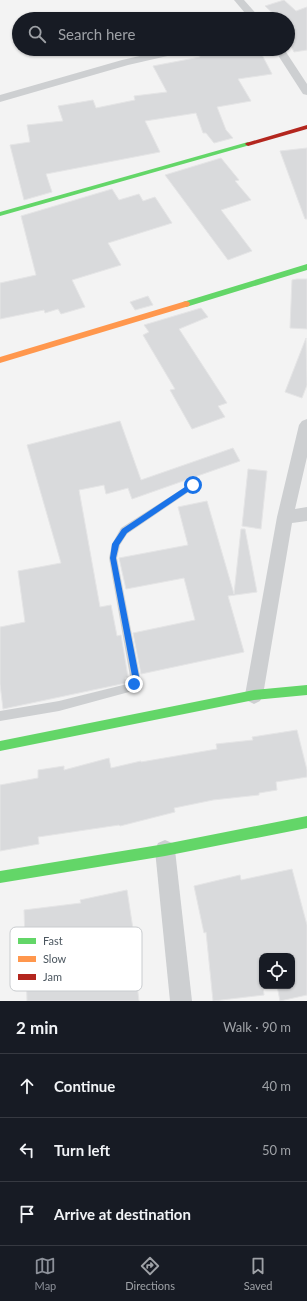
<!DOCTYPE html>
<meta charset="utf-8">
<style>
:root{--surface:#171b24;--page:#242831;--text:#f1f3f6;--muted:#9ea1a6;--line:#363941;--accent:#8c9099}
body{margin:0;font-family:Lato,sans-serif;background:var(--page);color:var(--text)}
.controls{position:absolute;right:12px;bottom:12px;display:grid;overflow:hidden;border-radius:8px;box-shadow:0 1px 3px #0004}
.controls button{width:36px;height:36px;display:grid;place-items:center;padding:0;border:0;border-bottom:1px solid var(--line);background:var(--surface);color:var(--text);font:20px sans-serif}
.stop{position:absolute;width:12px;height:12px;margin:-9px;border:3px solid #1a73e8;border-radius:50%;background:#fff}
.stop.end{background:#1a73e8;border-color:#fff;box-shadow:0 1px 4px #0008}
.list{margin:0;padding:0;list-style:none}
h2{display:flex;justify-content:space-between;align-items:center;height:52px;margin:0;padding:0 16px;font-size:17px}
h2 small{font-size:13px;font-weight:400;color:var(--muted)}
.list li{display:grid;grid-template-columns:26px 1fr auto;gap:12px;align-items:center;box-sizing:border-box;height:64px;padding:0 16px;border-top:1px solid var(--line)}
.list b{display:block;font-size:15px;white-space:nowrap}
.list em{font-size:13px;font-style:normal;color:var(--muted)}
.icon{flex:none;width:22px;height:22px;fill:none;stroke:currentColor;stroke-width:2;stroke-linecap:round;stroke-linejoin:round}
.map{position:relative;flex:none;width:307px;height:1001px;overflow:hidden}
.search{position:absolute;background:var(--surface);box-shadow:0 1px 3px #0004;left:12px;right:12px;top:12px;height:44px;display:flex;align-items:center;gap:10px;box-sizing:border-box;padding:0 14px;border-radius:22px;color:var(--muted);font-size:15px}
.sheet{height:244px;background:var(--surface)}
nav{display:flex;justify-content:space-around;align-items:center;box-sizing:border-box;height:56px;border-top:1px solid var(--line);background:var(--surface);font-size:11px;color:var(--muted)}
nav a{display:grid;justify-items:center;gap:2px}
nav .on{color:var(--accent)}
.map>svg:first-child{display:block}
.building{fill:#d9dadc;stroke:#e5e5e6}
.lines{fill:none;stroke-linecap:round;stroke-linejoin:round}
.lane{fill:#cdcfd1;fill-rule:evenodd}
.street{fill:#cdcfd1;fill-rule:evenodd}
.fast{fill:#63d668;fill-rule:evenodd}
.slow{fill:#ff974d;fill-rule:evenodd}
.jam{fill:#b3261e;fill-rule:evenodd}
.route{fill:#1a73e8}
.key{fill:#fff;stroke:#c9cccf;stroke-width:1}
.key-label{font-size:11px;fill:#4b565f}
</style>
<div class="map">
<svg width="307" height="1001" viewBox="0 0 307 1001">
<rect width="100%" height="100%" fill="#f3f3f3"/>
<g class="building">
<path d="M284 0 296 11 307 7V50L294 52 288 41V35L295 33 288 27V19H279L265 6Z"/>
<path d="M219 49H259L272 74 238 79 251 101 217 107 226 130 233 138 214 143 206 133H203L196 113 145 121 160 152 46 174 52 192 24 200 10 145 30 142 27 125 63 121 58 106 93 100 96 108 135 100 134 96 167 92 153 66 200 57 198 52Z"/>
<path d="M307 148V219H305L280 151Z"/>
<path d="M221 158 239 180 235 181 251 200 221 210 252 251 228 260 165 175Z"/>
<path d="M112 189 119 200 139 194 143 201 155 197 172 223 108 243 121 265 72 280 85 307 61 314 58 309 45 313 44 310 0 319V283L36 275 21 216Z"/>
<path d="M297 279H307V329L290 328 292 280Z"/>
<path d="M148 296 153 305 135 310 130 302Z"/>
<path d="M201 308 208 317 179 329 227 403 218 406 225 417 192 429 170 390 175 389 143 335 149 332 144 325Z"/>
<path d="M306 338 307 385 302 398 285 392Z"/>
<path d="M120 421 141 480 233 448 240 461 132 499 128 488 106 494 104 485 79 490 100 607 111 605 117 636 121 635 128 677 125 678 126 683 3 709 0 684V627L25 622 18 571 61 563 27 445Z"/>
<path d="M248 469 267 471 261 529 242 526Z"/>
<path d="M207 501 234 594 241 529H245L257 592 228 596 244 652 141 674 133 633 195 620 184 578 126 589 119 558 188 545 178 507Z"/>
<path d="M297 730 307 770V777L276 782 277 790 259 793V795L213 800 174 808 175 812 120 826 119 825 38 837 39 844 0 851V785L38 778V770L64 766V770L109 758 111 768 141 761V762L217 749 216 744 253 740 252 737Z"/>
<path d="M292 869 307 925V995L280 1001 277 986H292V956H259L264 995 213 1001 206 932 204 933 194 886 240 875 241 880Z"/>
<path d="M127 890 135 942 132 943 139 1001H27L24 910 81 903 80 900Z"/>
</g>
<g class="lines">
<path class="lane" d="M193 482 196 483 197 485 196 487 127 534 120 545 117 558 140 676 137 687 129 692 59 711 0 721V711L59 701 127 684 130 682V676L109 558 112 544 121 528Z"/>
<g class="street">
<path d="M234 0H244L261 19H250Z"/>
<path d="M171 49 186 50 185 52 128 65 0 102V95L122 60Z"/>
<path d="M274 49H284L307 84V95L303 94Z"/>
<path d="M307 419V457L295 509 307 507V521L292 523 263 695 260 701 254 704 248 701 245 695 277 517 299 425 302 421Z"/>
<path d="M165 840 172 843 175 850 192 1001H170L155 850 158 843Z"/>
</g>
<g class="fast">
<path d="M248 142 251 144 250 145 0 216V212Z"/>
<path d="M307 264V270L186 307 182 304 183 302Z"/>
<path d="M307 685V695L254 700 0 751V741L254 690Z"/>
<path d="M307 816V828L165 856 0 883V871L165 844Z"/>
</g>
<path class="slow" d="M186 301 189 302 190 304 189 306 0 363V357Z"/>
<path class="jam" d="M307 125V129L248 146 245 144 246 143Z"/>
</g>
<path class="route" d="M191 483H195V487L127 533 119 545 116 558 139 676 137 687 134 688 130 684 132 676 110 558 112 544 122 529Z"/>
<rect x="10" y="927" width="132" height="64" rx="6" class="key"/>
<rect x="18" y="938" width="18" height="6" fill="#63d668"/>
<rect x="18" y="956" width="18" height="6" fill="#ff974d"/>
<rect x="18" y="974" width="18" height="6" fill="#b3261e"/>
<g class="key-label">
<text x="43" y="945">Fast</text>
<text x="43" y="963">Slow</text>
<text x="43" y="981">Jam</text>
</g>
</svg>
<div class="controls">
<button><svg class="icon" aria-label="locate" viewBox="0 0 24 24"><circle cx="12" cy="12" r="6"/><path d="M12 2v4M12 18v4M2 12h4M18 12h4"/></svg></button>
</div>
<div class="stop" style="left:193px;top:485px"></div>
<div class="stop end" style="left:134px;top:684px"></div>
<div class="search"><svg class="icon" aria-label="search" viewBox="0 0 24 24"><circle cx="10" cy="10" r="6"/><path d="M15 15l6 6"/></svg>Search here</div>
</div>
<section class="sheet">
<h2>2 min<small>Walk · 90 m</small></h2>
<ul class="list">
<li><svg class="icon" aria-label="ahead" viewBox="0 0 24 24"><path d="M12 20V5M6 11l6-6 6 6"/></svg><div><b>Continue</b></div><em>40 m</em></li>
<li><svg class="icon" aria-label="left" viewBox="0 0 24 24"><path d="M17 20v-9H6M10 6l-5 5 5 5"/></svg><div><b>Turn left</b></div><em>50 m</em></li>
<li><svg class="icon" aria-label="arrive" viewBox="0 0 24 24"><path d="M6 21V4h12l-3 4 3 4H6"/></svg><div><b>Arrive at destination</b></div></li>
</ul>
</section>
<nav>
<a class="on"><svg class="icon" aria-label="map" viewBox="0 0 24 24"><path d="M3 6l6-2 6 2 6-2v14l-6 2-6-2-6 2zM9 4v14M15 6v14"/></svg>Map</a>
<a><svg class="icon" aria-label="directions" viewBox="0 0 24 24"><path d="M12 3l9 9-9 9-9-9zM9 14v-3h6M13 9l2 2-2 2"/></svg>Directions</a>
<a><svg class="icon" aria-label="saved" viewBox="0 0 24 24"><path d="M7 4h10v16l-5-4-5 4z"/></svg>Saved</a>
</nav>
